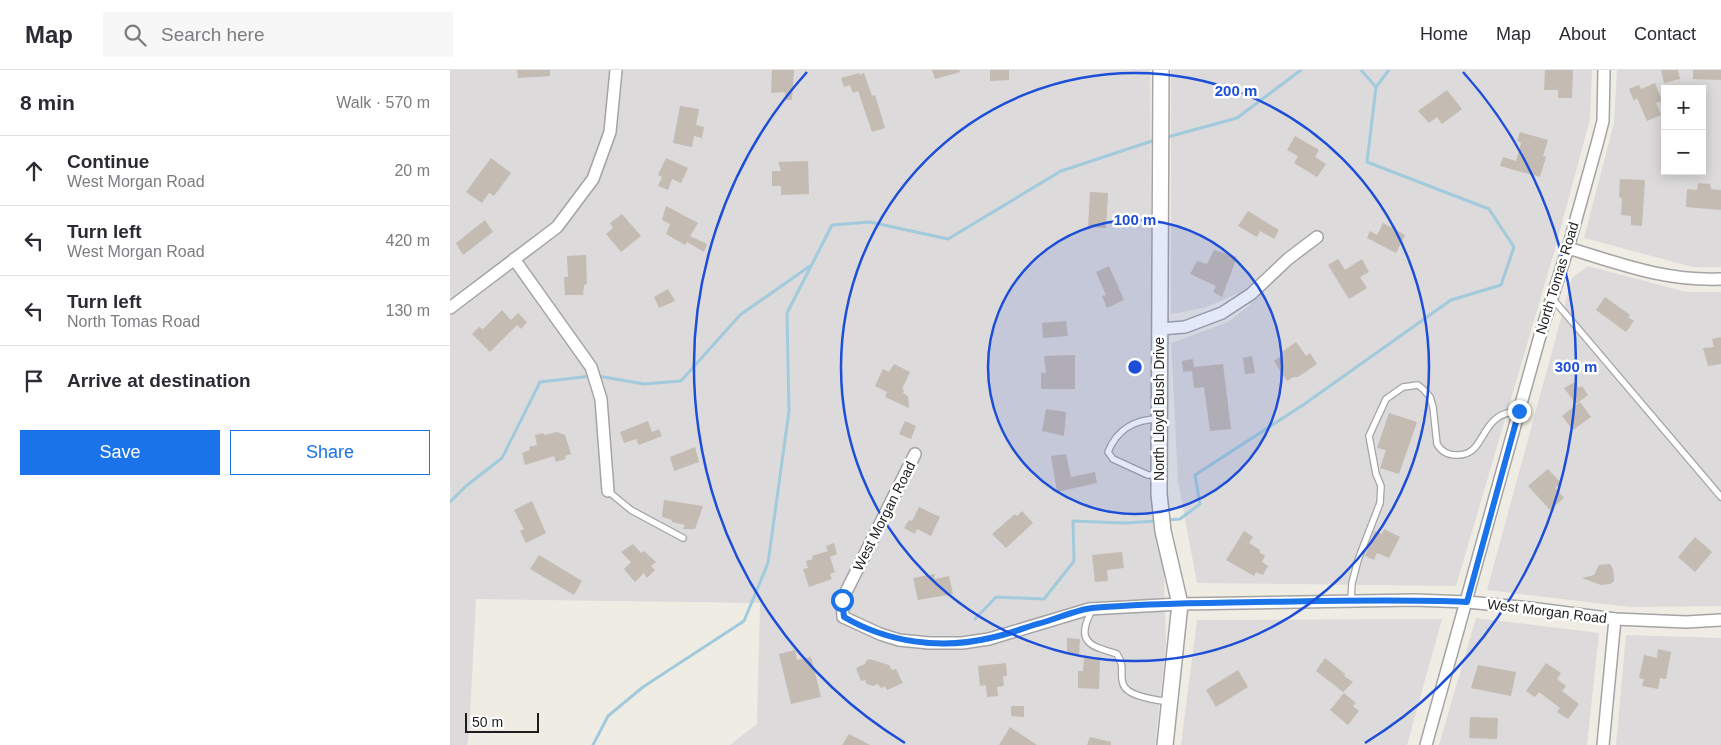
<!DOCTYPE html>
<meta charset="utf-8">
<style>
:root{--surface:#fff;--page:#f7f7f7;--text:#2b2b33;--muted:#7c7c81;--line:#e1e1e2;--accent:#1a73e8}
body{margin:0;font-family:Helvetica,sans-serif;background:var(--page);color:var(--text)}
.controls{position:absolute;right:15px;top:15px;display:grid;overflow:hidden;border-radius:0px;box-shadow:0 2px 12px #0003}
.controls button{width:45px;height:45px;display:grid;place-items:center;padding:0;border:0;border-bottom:1px solid var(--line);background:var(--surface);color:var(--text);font:25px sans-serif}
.scale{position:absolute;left:15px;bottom:12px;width:74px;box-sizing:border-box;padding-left:5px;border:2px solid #1d1d1d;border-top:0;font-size:14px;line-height:18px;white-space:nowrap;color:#1d1d1d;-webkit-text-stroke:4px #fff;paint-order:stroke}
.stop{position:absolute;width:15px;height:15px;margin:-11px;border:4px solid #1a73e8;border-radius:50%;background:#fff}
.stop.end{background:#1a73e8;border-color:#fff;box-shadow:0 1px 5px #0008}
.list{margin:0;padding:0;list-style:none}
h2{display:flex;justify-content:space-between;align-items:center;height:65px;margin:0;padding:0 20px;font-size:21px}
h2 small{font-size:16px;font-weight:400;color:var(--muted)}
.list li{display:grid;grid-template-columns:32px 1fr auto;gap:15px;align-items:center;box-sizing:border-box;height:70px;padding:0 20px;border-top:1px solid var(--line)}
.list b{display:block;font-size:19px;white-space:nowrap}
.list p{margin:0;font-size:16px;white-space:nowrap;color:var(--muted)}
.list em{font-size:16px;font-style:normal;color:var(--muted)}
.actions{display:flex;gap:10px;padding:15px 20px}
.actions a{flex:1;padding:11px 0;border:1px solid var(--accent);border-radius:0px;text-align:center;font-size:18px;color:var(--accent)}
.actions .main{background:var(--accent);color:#fff}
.icon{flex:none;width:28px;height:28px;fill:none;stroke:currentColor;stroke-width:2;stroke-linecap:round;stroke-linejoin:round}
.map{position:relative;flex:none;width:1271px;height:675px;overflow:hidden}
header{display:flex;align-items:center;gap:30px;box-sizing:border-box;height:70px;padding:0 25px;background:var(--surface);border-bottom:1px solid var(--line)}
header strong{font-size:24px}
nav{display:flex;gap:28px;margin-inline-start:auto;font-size:18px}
.search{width:350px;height:45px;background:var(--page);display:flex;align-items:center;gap:12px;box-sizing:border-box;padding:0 18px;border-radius:0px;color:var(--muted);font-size:19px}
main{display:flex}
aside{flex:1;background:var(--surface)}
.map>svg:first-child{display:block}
.residential{fill:#dcdada;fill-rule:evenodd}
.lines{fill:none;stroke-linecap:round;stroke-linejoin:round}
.stream{stroke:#a2cadd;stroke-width:3}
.building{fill:#c4bbb2}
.service-casing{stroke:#a4a4a4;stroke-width:8}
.minor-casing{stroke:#a4a4a4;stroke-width:14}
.tertiary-casing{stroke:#a4a4a4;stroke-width:18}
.service{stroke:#fff;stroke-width:5.5}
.minor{stroke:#fff;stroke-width:11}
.tertiary{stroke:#fff;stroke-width:15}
.route{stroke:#1a73e8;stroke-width:6}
.ring{fill:none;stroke:#1d4ed8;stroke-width:2.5}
.labels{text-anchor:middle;stroke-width:5;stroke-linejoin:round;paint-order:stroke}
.street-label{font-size:14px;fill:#1d1d1d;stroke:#fff}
.centre{fill:#1d4ed8;stroke:#fff;stroke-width:2.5}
.ring-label{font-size:15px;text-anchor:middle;font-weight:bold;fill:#1d4ed8;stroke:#fff;stroke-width:5;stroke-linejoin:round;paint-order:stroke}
</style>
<header>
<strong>Map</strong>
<div class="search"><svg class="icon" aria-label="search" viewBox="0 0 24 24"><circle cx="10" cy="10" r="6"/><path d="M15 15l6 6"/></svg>Search here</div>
<nav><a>Home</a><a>Map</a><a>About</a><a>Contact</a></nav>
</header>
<main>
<aside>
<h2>8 min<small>Walk · 570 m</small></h2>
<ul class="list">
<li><svg class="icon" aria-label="ahead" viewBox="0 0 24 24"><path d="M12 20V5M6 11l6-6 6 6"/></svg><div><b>Continue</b><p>West Morgan Road</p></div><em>20 m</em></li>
<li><svg class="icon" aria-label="left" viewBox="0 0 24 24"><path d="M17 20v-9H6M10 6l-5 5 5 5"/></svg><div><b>Turn left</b><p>West Morgan Road</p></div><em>420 m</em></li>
<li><svg class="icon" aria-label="left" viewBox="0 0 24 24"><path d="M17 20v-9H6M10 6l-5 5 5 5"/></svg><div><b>Turn left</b><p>North Tomas Road</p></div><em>130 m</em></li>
<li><svg class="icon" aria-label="arrive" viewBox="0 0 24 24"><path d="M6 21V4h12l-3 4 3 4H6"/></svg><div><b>Arrive at destination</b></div></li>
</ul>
<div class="actions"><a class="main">Save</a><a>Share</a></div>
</aside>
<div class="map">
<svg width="1271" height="675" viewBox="0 0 1271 675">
<rect width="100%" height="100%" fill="#efece3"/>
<g class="residential">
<path d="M0 0H700L703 432 714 506 716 574 705 675H280L307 654 310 533 26 529 19 664 17 675H0Z"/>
<path d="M721 0H1142L1140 49 1105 179 1006 516 747 513 728 411 721 273 778 252 801 234 787 224 754 238 721 244Z"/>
<path d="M1167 0H1271V197H1243L1134 168 1164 53ZM1215 19H1252V101H1215Z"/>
<path d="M1138 196 1236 222H1271V536L1180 537 1037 520 1122 208Z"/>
<path d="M1026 548 1149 563 1137 675H989Z"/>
<path d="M992 549 957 675H731L747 550Z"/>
<path d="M1176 565 1271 568V675H1166Z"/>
</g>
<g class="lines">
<g class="stream">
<path d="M926 17 939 0"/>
<path d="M714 68 787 48 851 0"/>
<path d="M148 306 194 314 231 311 290 245 360 196"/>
<path d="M0 432 16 416 52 388 90 312 141 306"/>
<path d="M717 450 730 449 750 434 745 405 853 335 1001 230 1051 215 1064 177 1039 139 917 92 926 17 911 0"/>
<path d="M525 549 546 527 594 529 624 491 623 451 674 453 708 451"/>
<path d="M143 675 158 646 193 617 294 551 318 493 339 341 337 243 382 155 420 152 498 169 611 101 705 70"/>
</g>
</g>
<g class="building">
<path d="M67 0H100V6L68 8Z"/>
<path d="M322 0H344L342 30H335V22L321 23Z"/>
<path d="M482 0H509L510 2 485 9Z"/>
<path d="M540 0H559V10L540 11Z"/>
<path d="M1095 0H1123L1122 28H1108V20H1094Z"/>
<path d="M1211 0H1228L1230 9 1214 13Z"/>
<path d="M1243 0H1271V10L1243 9Z"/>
<path d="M409 3 410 5 414 3 422 26 425 25 435 58 422 62 408 21 403 23 400 15 394 17 391 8Z"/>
<path d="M1205 13 1212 31 1206 33 1211 45 1197 51 1187 28 1184 31 1179 19 1189 15 1191 19Z"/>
<path d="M997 20 1012 39 992 54 987 47 979 53 968 41Z"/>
<path d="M230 36 249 39 246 55 254 57 252 68 244 66 242 77 223 73Z"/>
<path d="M1070 62 1098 70 1093 86 1096 87 1090 107 1050 96 1053 87 1066 91 1071 73 1067 71Z"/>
<path d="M845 66 869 80 865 87 876 94 867 107 844 93 848 86 837 80Z"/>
<path d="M41 88 61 103 44 126 39 123 32 133 16 122Z"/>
<path d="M216 88 238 98 231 113 222 109 218 120 208 116 212 107 208 105Z"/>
<path d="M358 91 359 124 331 125V116H322V101H331L328 92Z"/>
<path d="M1170 109 1195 110 1192 156 1181 155V146L1171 145 1172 128 1169 127Z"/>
<path d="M1248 113 1260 114 1261 119 1271 120V140L1236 137 1237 119 1247 120Z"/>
<path d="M640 122 658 123 656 158 638 157Z"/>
<path d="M216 136 248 153 240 166 257 174 254 182 237 172 235 175 216 164 220 154 212 150Z"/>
<path d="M798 141 829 160 824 169 810 161 807 167 788 156Z"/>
<path d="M172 144 191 166 171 182 156 164 163 158 160 153Z"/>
<path d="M35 150 43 162 13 185 6 173Z"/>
<path d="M933 153 955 165 946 183 917 168 920 161 927 165Z"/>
<path d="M764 180 787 187 772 227 763 222 766 216 740 204 747 191 757 194Z"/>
<path d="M136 185 137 214 134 215 133 225H115L114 207H118L117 186Z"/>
<path d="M888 189 895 200 912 189 919 202 910 207 917 218 899 229 878 195Z"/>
<path d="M659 196 674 230 657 238 652 226 656 225 646 202Z"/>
<path d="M218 219 225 231 209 238 204 227Z"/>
<path d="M1155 227 1180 245 1178 247 1184 251 1176 262 1146 240Z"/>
<path d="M52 240 61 250 68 243 77 252 71 259 67 255 40 282 22 264 29 257 33 259Z"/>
<path d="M616 251 618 266 593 268 592 253Z"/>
<path d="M1271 267V294L1258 296 1253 278 1264 277 1262 269Z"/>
<path d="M846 272 856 286 860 283 867 294 848 307H843L837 311 824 291 834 284 832 282Z"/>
<path d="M625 285V319H591V303H596L594 286Z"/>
<path d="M802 286 805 303 795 304 793 288Z"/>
<path d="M743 289 744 297 773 294 781 359 760 361 754 317 744 318 742 301 733 302 732 291Z"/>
<path d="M444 294 460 302 452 319 454 320 453 323 458 326 459 338 435 327 437 322 425 316 433 299 439 302Z"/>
<path d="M1125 312 1129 318 1132 316 1138 325 1126 334 1114 318Z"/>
<path d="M1130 332 1141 347 1123 360 1112 346Z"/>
<path d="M596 339 616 342 614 366 592 361Z"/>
<path d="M939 343 967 352 949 404 930 398 936 380 927 378Z"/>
<path d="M198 351 202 362 209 359 212 366 189 375 186 369 174 373 170 362Z"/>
<path d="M455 351 466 356 461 369 449 364Z"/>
<path d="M107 362 115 365 121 384 115 386 116 389 106 392 104 386 75 395 72 383 80 380 79 377 87 375 85 365 93 363 94 365Z"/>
<path d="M245 377 249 392 224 401 220 387Z"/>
<path d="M616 384 621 407 645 402 647 413 607 422 601 386Z"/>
<path d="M1098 399 1111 413 1105 418 1114 428 1100 440 1078 416Z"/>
<path d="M214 430 253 436 245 459H233L235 455 222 452V450L212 447Z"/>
<path d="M82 431 96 463 76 473 70 461 74 459 64 440Z"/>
<path d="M469 437 490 447 481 466 467 459 465 464 454 458 459 450 462 451Z"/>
<path d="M572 441 583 453 556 478 542 464 565 444 567 446Z"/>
<path d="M934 459 950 467 939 488 927 483 924 490 915 486 925 461 932 464Z"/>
<path d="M794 461 803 467 799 473 810 480 809 482 815 486 812 492 818 496 813 505 806 502 804 506 776 490Z"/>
<path d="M1245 467 1262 482 1245 502 1228 487Z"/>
<path d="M384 473 387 484 380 487 385 502 380 504 382 509 359 517 353 499 358 498 356 491 363 489 362 486 378 481 376 476Z"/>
<path d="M183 474 191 483 194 481 206 492 201 496 205 500 197 508 194 503 185 512 174 499 181 492 171 482Z"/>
<path d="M672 482 674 498 657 500 658 511 645 512 642 485Z"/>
<path d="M89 485 132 511 124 525 80 499Z"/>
<path d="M1160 494 1163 499 1164 511 1160 514 1151 515 1132 508 1144 505 1149 495Z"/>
<path d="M485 504 484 509 499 506 503 524 468 530 463 508Z"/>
<path d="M617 568 630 569 629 586 617 585Z"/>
<path d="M1208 579 1221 582 1216 609 1210 608 1208 619 1192 616 1194 609 1189 608 1194 585 1207 588Z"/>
<path d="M345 580 347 590 361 587 371 627 341 634 329 584Z"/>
<path d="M634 588 650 589 649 619 628 618V601H633Z"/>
<path d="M875 588 895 604 894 606 903 612 893 622 866 601Z"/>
<path d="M419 589 439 595 442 600 446 599 453 613 437 620 435 616 431 618 428 614 423 616 417 614 415 610 411 611 406 598 415 594 416 591Z"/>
<path d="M556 593 557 606H553L554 616 547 617 548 626 537 627 536 615 530 616 528 596Z"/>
<path d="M1096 593 1111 603 1107 609 1116 616 1112 621 1129 634 1118 649 1107 642 1110 638 1089 622 1085 627 1076 621Z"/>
<path d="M1028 595 1066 602 1061 626 1021 618Z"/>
<path d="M788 600 798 617 766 637 756 620Z"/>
<path d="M894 623 906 633 903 636 909 641 898 655 880 640Z"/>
<path d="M561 636H574V647L561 646Z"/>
<path d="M1020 647 1048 648 1047 669 1019 668Z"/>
<path d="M560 657 587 675H549Z"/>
<path d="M399 664 420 675H392Z"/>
<path d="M640 667 661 672V675H637Z"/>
</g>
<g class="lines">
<defs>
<g id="service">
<path d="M1102 228 1271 427"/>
<path d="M709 405H698L663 389 658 382C667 359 686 349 709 349"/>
<path d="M158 421 181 440 233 468"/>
<path d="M901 530 902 513 908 490 930 433 931 416 926 404 919 366 936 329 953 317 968 315 974 320 980 327 983 337 987 374C991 381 997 385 1006 385 1031 386 1030 360 1047 348 1053 343 1061 342 1069 341"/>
<path d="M643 538C634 555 627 572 652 579 657 581 661 582 667 584 676 599 669 602 673 614 677 627 707 630 719 632"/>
</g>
<g id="minor">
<path d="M1118 178C1171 194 1214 211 1271 209"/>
<path d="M64 189 141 297 151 329 158 421"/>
<path d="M0 238 107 157 143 109 160 62 166 0"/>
<path d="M710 259 735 257 772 243 801 224 838 189 867 167"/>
<path d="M465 384 392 530 393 547 430 564 449 570 479 573H512L539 569 639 539 730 534 965 530 1017 532 1080 538 1165 549 1236 552 1271 550"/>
<path d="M976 675 1091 262 1118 178 1147 74 1153 51 1154 0"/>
<path d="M1153 675 1165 549"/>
</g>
<path id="tertiary" d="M711 0 709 424 713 461 730 534 715 675"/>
</defs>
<use href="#service" class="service-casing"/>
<use href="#minor" class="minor-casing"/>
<use href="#tertiary" class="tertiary-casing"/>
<use href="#service" class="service"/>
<use href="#minor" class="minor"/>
<use href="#tertiary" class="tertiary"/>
</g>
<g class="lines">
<path class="route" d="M392 530 394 547C437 572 490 580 540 568 556 565 571 559 587 554 604 550 625 540 642 538 697 533 753 533 808 532 878 531 947 529 1017 532L1069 341"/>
</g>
<circle cx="685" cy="297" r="147" fill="#1d4ed8" fill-opacity=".12"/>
<g class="ring">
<circle cx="685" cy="297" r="147"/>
<circle cx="685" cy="297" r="294"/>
<path d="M455 673A441 441 0 0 1 357 2M1013 2A441 441 0 0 1 915 673"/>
</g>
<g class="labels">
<g class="street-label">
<text transform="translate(1107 208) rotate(-73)" y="5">North Tomas Road</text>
<text transform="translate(709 339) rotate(-90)" y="5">North Lloyd Bush Drive</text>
<text transform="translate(434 446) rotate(-63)" y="5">West Morgan Road</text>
<text transform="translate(1097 541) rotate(7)" y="5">West Morgan Road</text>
</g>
</g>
<circle cx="685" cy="297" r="8" class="centre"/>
<g class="ring-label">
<text x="786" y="26">200 m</text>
<text x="685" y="155">100 m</text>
<text x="1126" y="302">300 m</text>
</g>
</svg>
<div class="controls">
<button>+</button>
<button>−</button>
</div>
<div class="scale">50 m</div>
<div class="stop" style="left:392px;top:530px"></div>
<div class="stop end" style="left:1069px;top:341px"></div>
</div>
</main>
